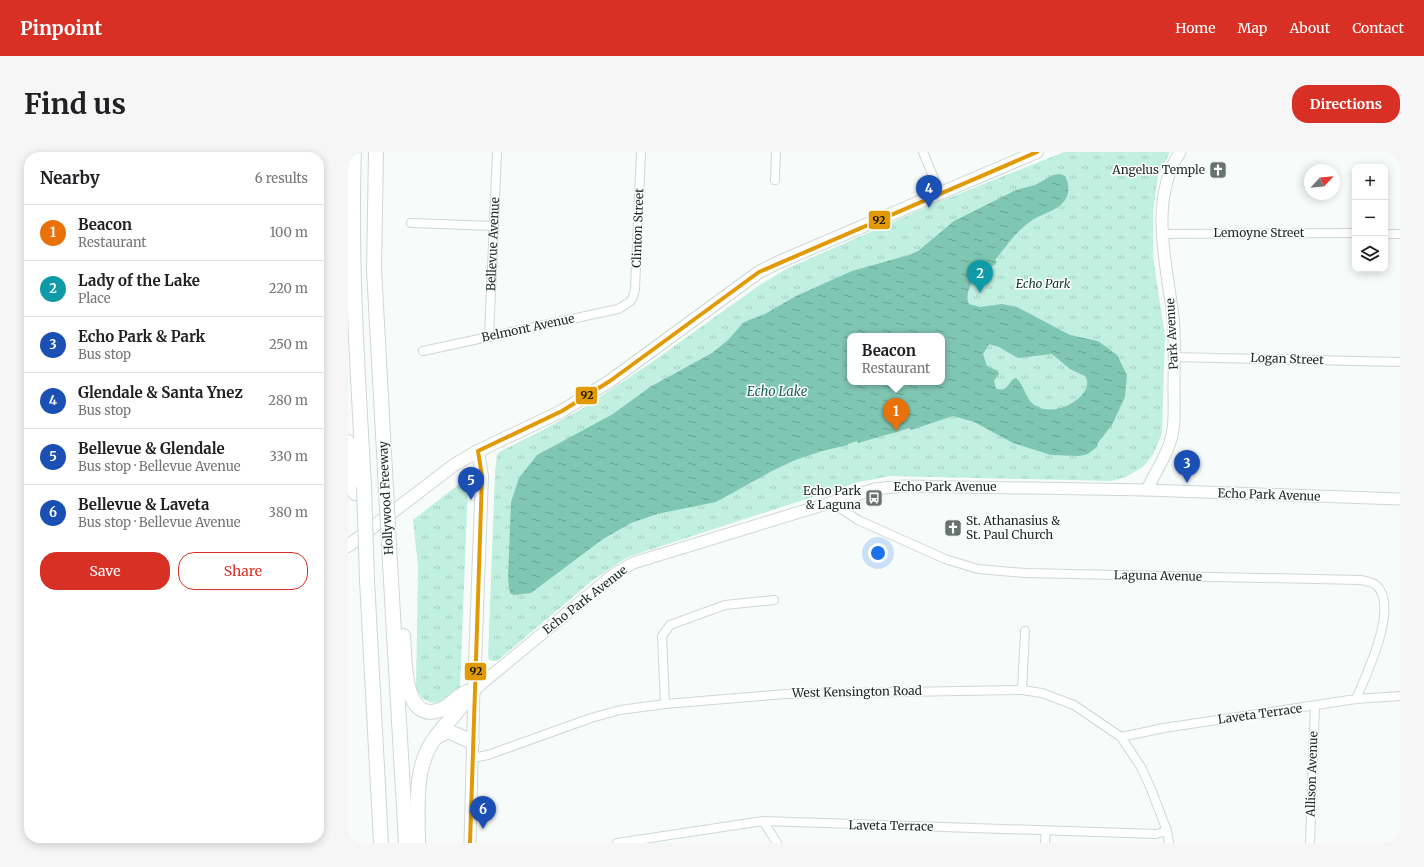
<!DOCTYPE html>
<meta charset="utf-8">
<style>
:root{--surface:#fff;--page:#f6f6f6;--text:#202124;--muted:#757577;--line:#e0e0e0;--accent:#d93025}
body{margin:0;font-family:Merriweather,serif;background:var(--page);color:var(--text)}
.controls{position:absolute;right:12px;top:12px;display:grid;overflow:hidden;border-radius:8px;box-shadow:0 2px 10px #0003}
.controls button{width:36px;height:36px;display:grid;place-items:center;padding:0;border:0;border-bottom:1px solid var(--line);background:var(--surface);color:var(--text);font:20px sans-serif}
.compass{position:absolute;left:956px;top:12px;width:36px;height:36px;border-radius:50%;background:var(--surface);box-shadow:0 2px 10px #0003;rotate:64deg}
.you{position:absolute;left:530px;top:401px;width:14px;height:14px;margin:-10px;border:3px solid #fff;border-radius:50%;background:#1a73e8;box-shadow:0 0 0 6px #1a73e833}
.badge{display:grid;place-items:center;width:26px;height:26px;border-radius:50%;background:var(--accent);color:#fff;font-size:13px;font-weight:700}
.pin{position:absolute;translate:-50% -33px;filter:drop-shadow(0 1px 2px #0008)}
.pin::after{content:'';position:absolute;top:21px;width:14px;height:12px;background:inherit;clip-path:polygon(0 0,100% 0,50% 100%)}
.popup{position:absolute;left:499px;top:181px;width:98px;height:52px;box-sizing:border-box;display:grid;place-content:center;border-radius:8px;background:var(--surface);filter:drop-shadow(0 1px 3px #0005);font-size:13px;white-space:nowrap;color:var(--muted)}
.popup b{font-size:15px;color:var(--text)}
.popup::after{content:'';position:absolute;left:50%;top:100%;margin-left:-8px;border:8px solid transparent;border-top-color:var(--surface)}
.list{margin:0;padding:0;list-style:none}
h2{display:flex;justify-content:space-between;align-items:center;height:52px;margin:0;padding:0 16px;font-size:17px}
h2 small{font-size:13px;font-weight:400;color:var(--muted)}
.list li{display:grid;grid-template-columns:26px 1fr auto;gap:12px;align-items:center;box-sizing:border-box;height:56px;padding:0 16px;border-top:1px solid var(--line)}
.list b{display:block;font-size:15px;white-space:nowrap}
.list p{margin:0;font-size:13px;white-space:nowrap;color:var(--muted)}
.list em{font-size:13px;font-style:normal;color:var(--muted)}
.actions{display:flex;gap:8px;padding:12px 16px}
.actions a{flex:1;padding:9px 0;border:1px solid var(--accent);border-radius:16px;text-align:center;font-size:14px;color:var(--accent)}
.actions .main{background:var(--accent);color:#fff}
.icon{flex:none;width:22px;height:22px;fill:none;stroke:currentColor;stroke-width:2;stroke-linecap:round;stroke-linejoin:round}
.map{position:relative;flex:none;width:1052px;height:691px;overflow:hidden;border-radius:16px}
header{display:flex;align-items:center;gap:24px;box-sizing:border-box;height:56px;padding:0 20px;background:var(--accent);color:#fff}
header strong{font-size:19px}
nav{display:flex;gap:22px;margin-inline-start:auto;font-size:14px}
.intro{display:flex;align-items:center;justify-content:space-between;box-sizing:border-box;height:96px;padding:0 24px}
h1{margin:0;font-size:28px}
.button{padding:10px 18px;border-radius:16px;background:var(--accent);color:#fff;font-size:14px;font-weight:700}
main{display:flex;gap:24px;padding:0 24px}
aside{flex:1;background:var(--surface);border-radius:16px;box-shadow:0 2px 10px #0003}
.map>svg:first-child{display:block}
.park{fill:url(#park-tufts);fill-rule:evenodd}
.water{fill:url(#water-ripples);fill-rule:evenodd}
.lines{fill:none;stroke-linecap:round;stroke-linejoin:round}
.street-casing{stroke:#ced8d5;stroke-width:10}
.secondary-casing{stroke:#ced8d5;stroke-width:13}
.primary-casing{stroke:#ced8d5;stroke-width:14}
.highway-casing{stroke:#ced8d5;stroke-width:16}
.street{stroke:#fefffe;stroke-width:8}
.secondary{stroke:#fefffe;stroke-width:11}
.primary{stroke:#fefffe;stroke-width:12}
.highway{stroke:#fefffe;stroke-width:14}
.highway-bridge-casing{stroke:#ced8d5;stroke-width:16;stroke-linecap:butt}
.highway-bridge{stroke:#fefffe;stroke-width:14}
.bus-1-casing{stroke:#fff;stroke-width:7}
.bus-1{stroke:#e19a04;stroke-width:4}
.labels{text-anchor:middle;stroke-width:3;stroke-linejoin:round;paint-order:stroke}
.poi-label{font-size:12px;fill:#1a2924;stroke:#fff;text-anchor:end}
.street-label{font-size:12px;fill:#1a2924;stroke:#fff}
.park-label{font-size:12px;font-style:italic;fill:#0c392e;stroke:#fff}
.water-label{font-size:13px;font-style:italic;fill:#156350;stroke:#fff}
.line-badge{stroke:#fff;stroke-width:1.5}
.pale-badge-label{font-size:11px;text-anchor:middle;font-weight:bold;fill:#111}
</style>
<header>
<strong>Pinpoint</strong>
<nav><a>Home</a><a>Map</a><a>About</a><a>Contact</a></nav>
</header>
<div class="intro"><h1>Find us</h1><a class="button">Directions</a></div>
<main>
<aside>
<h2>Nearby<small>6 results</small></h2>
<ul class="list">
<li><span class="badge" style="background:#e8710a">1</span><div><b>Beacon</b><p>Restaurant</p></div><em>100 m</em></li>
<li><span class="badge" style="background:#0f9aa8">2</span><div><b>Lady of the Lake</b><p>Place</p></div><em>220 m</em></li>
<li><span class="badge" style="background:#1a4fb4">3</span><div><b>Echo Park &amp; Park</b><p>Bus stop</p></div><em>250 m</em></li>
<li><span class="badge" style="background:#1a4fb4">4</span><div><b>Glendale &amp; Santa Ynez</b><p>Bus stop</p></div><em>280 m</em></li>
<li><span class="badge" style="background:#1a4fb4">5</span><div><b>Bellevue &amp; Glendale</b><p>Bus stop · Bellevue Avenue</p></div><em>330 m</em></li>
<li><span class="badge" style="background:#1a4fb4">6</span><div><b>Bellevue &amp; Laveta</b><p>Bus stop · Bellevue Avenue</p></div><em>380 m</em></li>
</ul>
<div class="actions"><a class="main">Save</a><a>Share</a></div>
</aside>
<div class="map">
<svg width="1052" height="691" viewBox="0 0 1052 691">
<defs>
<pattern id="park-tufts" width="24" height="20" patternUnits="userSpaceOnUse"><rect width="24" height="20" fill="#c1f0e1"/><path d="M3 7l-1-3M5 7V3M7 7l1-3M15 17l-1-3M17 17v-4M19 17l1-3" fill="none" stroke="#a5cec1"/></pattern>
<pattern id="water-ripples" width="26" height="14" patternUnits="userSpaceOnUse"><rect width="26" height="14" fill="#80c7b3"/><path d="M2 4q2-2 4 0t4 0M15 11q2-2 4 0t4 0" fill="none" stroke="#68a291"/></pattern>
</defs>
<rect width="100%" height="100%" fill="#f7fcfa"/>
<g class="park">
<path d="M716 0H822L810 24 805 59V105L817 184 814 281 805 303 795 315 778 325 763 329 542 324 511 330 280 405 245 428 149 509H143L140 506 147 320 149 303 151 300 195 278 237 255 304 210 413 132 438 117 588 51ZM502 184H594V230H502Z"/>
<path d="M115 329H118L120 333 112 536C97 549 82 561 68 537L70 415 65 368Z"/>
</g>
<path class="water" d="M712 22 717 24C721 31 722 41 717 48 711 58 693 62 683 69 668 79 658 95 647 108L649 110C646 115 643 113 638 116 628 124 615 138 621 152L632 155 654 152 669 155 722 183 750 189 769 203 779 223 777 245 764 273 749 292 750 294 740 302 731 304 703 303 665 291 626 270 605 264 563 278 562 276 510 291 509 289 500 292V293L474 299 447 308 424 319 368 350 309 362 283 371 255 387 183 441 166 443 162 441 160 427 163 350 171 326 189 303 265 262 302 235 364 201 380 188 395 171 401 168 417 162 448 144 504 119 561 103 570 99 606 69 668 38 687 33 705 23ZM502 184H594V230H502ZM641 192 651 195 670 206 704 202 722 217 737 224C749 241 710 267 688 254 677 248 677 233 668 226L665 227C660 233 657 241 648 236L646 229 651 222 650 219 639 214 635 202Z"/>
<g class="lines">
<defs>
<g id="street">
<path d="M575 0 592 41"/>
<path d="M427 28 428 0"/>
<path d="M63 71 146 74"/>
<path d="M815 82 1007 81"/>
<path d="M1037 82H1052"/>
<path id="s1" d="M141 184 149 0"/>
<path d="M75 199 270 157C281 151 286 149 287 136L293 0"/>
<path d="M826 205 1052 210"/>
<path d="M487 348 493 357 510 368 597 407 630 417 677 421 1013 428C1018 429 1024 430 1028 433 1052 454 1018 523 1008 547"/>
<path d="M674 538 677 479"/>
<path d="M317 552 314 484 322 473 377 453 426 448"/>
<path d="M773 585 816 576 1008 547 1052 544"/>
<path d="M124 606 140 603 243 566 272 558 317 552 437 542 674 538 694 541 726 553 773 585 793 615 803 637 819 679 821 691"/>
<path d="M415 669 429 691"/>
<path d="M269 691 415 669 808 682 819 679"/>
<path d="M697 691 698 678"/>
<path d="M962 691 967 554"/>
</g>
<g id="secondary">
<path d="M799 338C808 318 822 300 825 277 827 264 826 249 826 235 826 207 828 178 823 150 816 101 803 45 832 0"/>
<path d="M122 691 126 538 265 423 285 411 527 337 555 334 799 338 1052 347"/>
</g>
<g id="primary">
<path d="M0 394 106 313 130 299 214 259 262 229 411 120 431 110 689 0"/>
<path d="M126 538 134 324 130 299"/>
</g>
<g id="highway">
<path d="M6 0C2 112 10 223 16 335"/>
<path d="M28 0 26 117 37 319"/>
<path d="M0 290 7 341"/>
<path d="M42 411 58 691"/>
<path d="M19 428 33 691"/>
<path d="M55 484C57 505 54 572 92 558 100 555 105 549 112 544 116 541 122 539 126 538"/>
<path d="M88 585 100 579 124 590"/>
<path d="M70 691C70 657 65 615 87 586 99 570 113 557 124 540"/>
</g>
</defs>
<use href="#street" class="street-casing"/>
<use href="#secondary" class="secondary-casing"/>
<use href="#primary" class="primary-casing"/>
<use href="#highway" class="highway-casing"/>
<use href="#street" class="street"/>
<use href="#secondary" class="secondary"/>
<use href="#primary" class="primary"/>
<use href="#highway" class="highway"/>
<defs>
<g id="highway-bridge">
<path d="M37 319 42 411"/>
<path d="M16 335 19 428"/>
</g>
</defs>
<use href="#highway-bridge" class="highway-bridge-casing"/>
<use href="#highway-bridge" class="highway-bridge"/>
<defs>
<path id="bus-1" d="M122 691 134 324 130 299 214 259 262 229 411 120 689 0"/>
</defs>
<use href="#bus-1" class="bus-1-casing"/>
<use href="#bus-1" class="bus-1"/>
</g>
<defs>
<symbol id="church-square" viewBox="-11 -11 22 22"><rect x="-9" y="-9" width="18" height="18" rx="4" fill="#67736f" stroke="#fff"/><path d="M-1.2-6h2.4v3.5h3.3v2.4h-3.3V6h-2.4V-.1h-3.3v-2.4h3.3Z" fill="#fff"/></symbol>
<symbol id="bus-square" viewBox="-11 -11 22 22"><rect x="-9" y="-9" width="18" height="18" rx="4" fill="#67736f" stroke="#fff"/><path d="M-5-6H5V4H4V6H2V4H-2V6H-4V4H-5ZM-3.5-4V0h7V-4ZM-3.5 1.2v1.5H-2V1.2ZM2 1.2v1.5H3.5V1.2Z" fill="#fff"/></symbol>
</defs>
<g fill-rule="evenodd">
<use href="#church-square" x="860" y="8" width="20" height="20"/>
<use href="#bus-square" x="516" y="336" width="20" height="20"/>
<use href="#church-square" x="595" y="366" width="20" height="20"/>
</g>
<g class="labels">
<g class="poi-label">
<text x="857" y="22">Angelus Temple</text>
<text x="513" y="343">Echo Park<tspan x="513" dy="14">&amp; Laguna</tspan></text>
<text x="618" y="373" text-anchor="start">St. Athanasius &amp;<tspan x="618" dy="14">St. Paul Church</tspan></text>
</g>
<g class="street-label">
<text transform="translate(290 76) rotate(-88)" y="4">Clinton Street</text>
<text x="911" y="85">Lemoyne Street</text>
<text dy="4" stroke="none"><textPath href="#s1" startOffset="92">Bellevue Avenue</textPath></text>
<text transform="translate(180 176) rotate(-12)" y="4">Belmont Avenue</text>
<text transform="translate(824 182) rotate(-93)" y="4">Park Avenue</text>
<text transform="translate(939 207) rotate(2)" y="4">Logan Street</text>
<text x="597" y="339">Echo Park Avenue</text>
<text transform="translate(921 343) rotate(2)" y="4">Echo Park Avenue</text>
<text transform="translate(38 346) rotate(-93)" y="4">Hollywood Freeway</text>
<text transform="translate(810 424) rotate(1)" y="4">Laguna Avenue</text>
<text transform="translate(237 448) rotate(-38)" y="4">Echo Park Avenue</text>
<text transform="translate(509 540) rotate(-1)" y="4">West Kensington Road</text>
<text transform="translate(912 562) rotate(-8)" y="4">Laveta Terrace</text>
<text transform="translate(964 622) rotate(-88)" y="4">Allison Avenue</text>
<text transform="translate(543 674) rotate(1)" y="4">Laveta Terrace</text>
</g>
<g class="park-label">
<text x="695" y="136">Echo Park</text>
</g>
<g class="water-label">
<text x="429" y="244">Echo Lake</text>
</g>
</g>
<g class="line-badge">
<rect x="520" y="58" width="23" height="20" rx="4" fill="#e19a04"/>
<rect x="227" y="234" width="23" height="19" rx="4" fill="#e19a04"/>
<rect x="116" y="510" width="23" height="19" rx="4" fill="#e19a04"/>
</g>
<g class="pale-badge-label">
<text x="531" y="72">92</text>
<text x="239" y="247">92</text>
<text x="128" y="523">92</text>
</g>
</svg>
<div class="controls">
<button>+</button>
<button>−</button>
<button><svg class="icon" aria-label="layers" viewBox="0 0 24 24"><path d="M12 4l9 5-9 5-9-5zM3 14l9 5 9-5"/></svg></button>
</div>
<svg class="compass" viewBox="-18 -18 36 36"><path d="M0-13l5 13h-10z" fill="#e53935"/><path d="M0 13l5-13h-10z" fill="#757577"/></svg>
<div class="you"></div>
<div class="pin badge" style="left:548px;top:279px;background:#e8710a">1</div>
<div class="popup"><b>Beacon</b>Restaurant</div>
<div class="pin badge" style="left:632px;top:141px;background:#0f9aa8">2</div>
<div class="pin badge" style="left:839px;top:331px;background:#1a4fb4">3</div>
<div class="pin badge" style="left:581px;top:56px;background:#1a4fb4">4</div>
<div class="pin badge" style="left:123px;top:348px;background:#1a4fb4">5</div>
<div class="pin badge" style="left:135px;top:677px;background:#1a4fb4">6</div>
</div>
</main>
